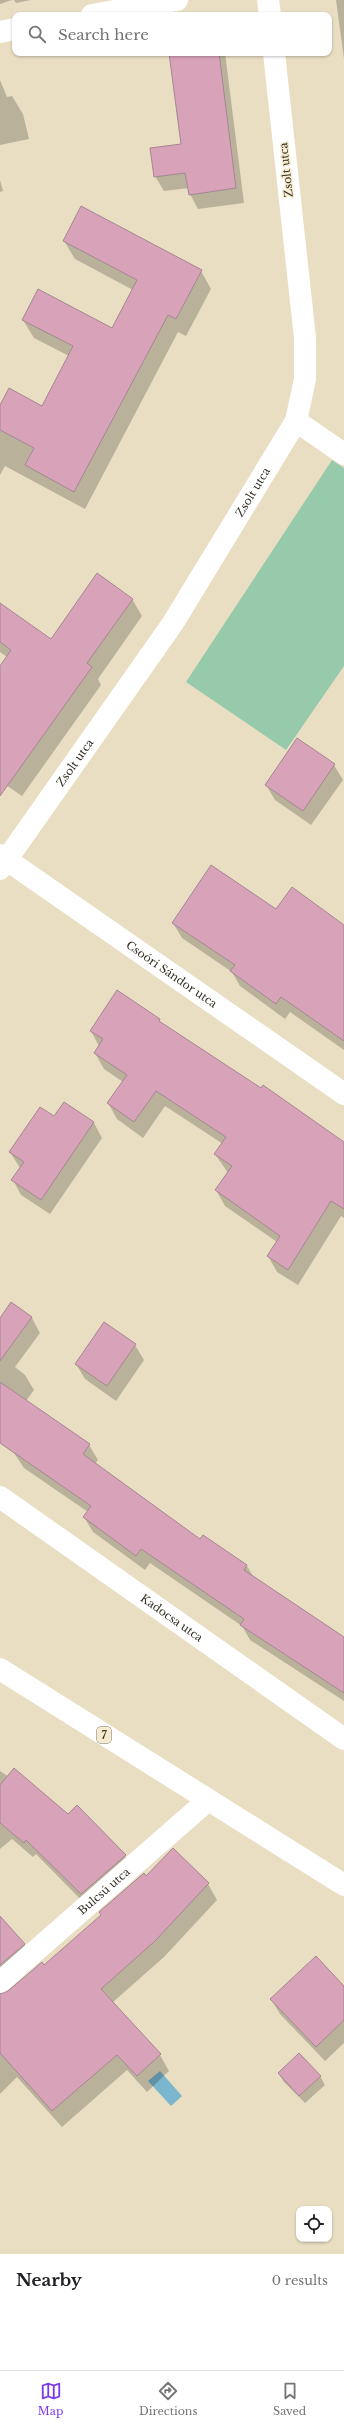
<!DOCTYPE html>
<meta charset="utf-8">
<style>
:root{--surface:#fff;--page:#f2f2f2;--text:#202124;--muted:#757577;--line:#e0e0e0;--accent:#7c3aed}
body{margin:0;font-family:"Libre Baskerville",serif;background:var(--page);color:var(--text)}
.controls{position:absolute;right:12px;bottom:12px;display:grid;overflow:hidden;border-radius:8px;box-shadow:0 1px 3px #0004}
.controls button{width:36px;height:36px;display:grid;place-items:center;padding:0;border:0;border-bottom:1px solid var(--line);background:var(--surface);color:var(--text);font:20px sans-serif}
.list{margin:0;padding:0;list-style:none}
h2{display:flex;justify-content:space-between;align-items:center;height:52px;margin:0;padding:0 16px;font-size:17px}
h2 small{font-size:13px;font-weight:400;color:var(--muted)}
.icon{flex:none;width:22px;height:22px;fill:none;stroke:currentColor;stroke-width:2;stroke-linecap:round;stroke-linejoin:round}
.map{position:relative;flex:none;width:344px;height:2254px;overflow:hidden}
.search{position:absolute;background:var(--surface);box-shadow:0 1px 3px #0004;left:12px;right:12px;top:12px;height:44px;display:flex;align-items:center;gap:10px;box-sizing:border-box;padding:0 14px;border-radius:8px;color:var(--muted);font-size:15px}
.sheet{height:116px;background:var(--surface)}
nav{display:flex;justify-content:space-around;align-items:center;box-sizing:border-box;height:56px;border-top:1px solid var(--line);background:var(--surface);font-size:11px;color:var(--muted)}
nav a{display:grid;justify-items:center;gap:2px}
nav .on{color:var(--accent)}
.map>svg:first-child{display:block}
.green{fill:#97caab}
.water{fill:#7ab6ce}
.shadow{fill:#0003}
.building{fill:#d8a2b9;stroke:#a48793}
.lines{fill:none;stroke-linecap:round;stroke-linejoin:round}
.minor{stroke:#fff;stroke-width:22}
.major{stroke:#fff;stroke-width:22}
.labels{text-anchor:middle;stroke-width:3;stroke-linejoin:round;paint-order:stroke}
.shield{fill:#f7ebcf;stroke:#6f6959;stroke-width:1}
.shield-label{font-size:10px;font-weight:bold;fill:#353126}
.street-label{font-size:11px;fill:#353126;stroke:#f7ebcf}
</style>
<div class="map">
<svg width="344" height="2254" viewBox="0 0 344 2254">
<rect width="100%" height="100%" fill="#e9dec2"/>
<path class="green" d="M332 460 344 468V666L286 750 186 682Z"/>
<path class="water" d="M160 2071 182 2096 171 2106 148 2081Z"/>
<g class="shadow">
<path d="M0 0H12L0 4Z"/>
<path d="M14 0H31L16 3Z"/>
<path d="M336 0H344V59Z"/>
<path d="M170 53H225L244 203 198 209 190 194 189 188 164 191 155 176 182 144Z"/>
<path d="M0 80 7 97 12 96 23 114 29 139 0 145Z"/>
<path d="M0 180 3 191 0 192Z"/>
<path d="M64 241 201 271 211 289 186 336 178 332 85 509 5 466 0 475V407H42L69 356 34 338 23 320 112 329 133 290 75 259Z"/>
<path d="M132 599 142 616 98 679 101 685 22 796 0 781V668L7 657 0 652V604L51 640Z"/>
<path d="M334 765 343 780 311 825 275 800 266 785Z"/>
<path d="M277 910 344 926V1050L290 1012 285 1019 240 986 232 972 182 938 173 923Z"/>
<path d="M159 1020 162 1025 344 1142V1218L341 1216 298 1285 277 1272 268 1256 277 1242 225 1206 216 1190 228 1173 215 1154 223 1144 165 1106 143 1138 117 1119 108 1103 123 1082 104 1069 95 1053 99 1046 91 1031Z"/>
<path d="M64 1103 94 1123 102 1138 50 1214 21 1195 13 1180 20 1168 10 1152 54 1117Z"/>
<path d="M12 1304 32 1318 40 1333 15 1367 25 1375 34 1390 26 1401 89 1445 98 1460 95 1464 200 1541 247 1566 254 1578 344 1638V1701L250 1640 242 1626 150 1563 145 1570 93 1532 84 1517 88 1512 24 1468 0 1432V1320Z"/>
<path d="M135 1345 144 1360 116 1401 85 1379 76 1364Z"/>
<path d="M0 1771 68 1816 77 1806 125 1856 134 1871 90 1909 36 1854 33 1857 12 1839 0 1849Z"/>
<path d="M146 1877 208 1884 217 1900 164 1957 112 2003 160 2055 169 2071 147 2092 127 2070 62 2127 17 2077 0 2094V1995H2L42 1964 44 1966Z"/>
<path d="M0 1918 24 1944 33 1960 0 1991Z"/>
<path d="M344 1987V2043L325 2061 280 2014 271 1999Z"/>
<path d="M279 2074 320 2076 325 2085 305 2103 284 2082Z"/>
</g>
<g class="building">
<path d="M169 53H219L236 188 189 195 185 173 154 177 150 148 181 144Z"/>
<path d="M81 206 202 270 176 319 168 315 74 492 25 465 34 448 0 430V405L9 388 42 406 73 346 22 320 38 289 112 328 137 280 63 241Z"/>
<path d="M97 573 133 599 87 663 92 667 0 796V666L11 650 0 642V603L51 639Z"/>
<path d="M297 738 335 764 303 811 265 785Z"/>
<path d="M211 865 276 909 292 887 344 925V1041L281 997 276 1004 230 971 235 965 172 923Z"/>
<path d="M117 990 160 1019 159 1021 261 1088 263 1085 344 1142V1209L331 1201 288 1270 267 1256 280 1236 215 1190 232 1166 214 1154 226 1137 156 1091 134 1122 107 1103 127 1075 94 1053 103 1039 90 1031Z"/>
<path d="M64 1102 94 1122 41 1200 11 1180 24 1162 9 1152 40 1107 54 1116Z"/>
<path d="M11 1302 32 1317 0 1361V1318Z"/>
<path d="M104 1322 136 1344 107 1386 75 1364Z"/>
<path d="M0 1382 90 1444 83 1454 200 1539 203 1535 247 1565 244 1570 344 1637V1693L240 1625 244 1619 141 1549 136 1556 83 1517 91 1506 0 1443Z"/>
<path d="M14 1768 68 1814 77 1805 126 1855 81 1894 26 1840 24 1843 0 1823V1785Z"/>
<path d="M173 1848 209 1883 155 1941 101 1989 161 2054 137 2076 117 2055 52 2111 0 2053V1994L8 1991 42 1962 44 1965 101 1915 99 1912 144 1873 146 1876Z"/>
<path d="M0 1916 25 1944 0 1965Z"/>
<path d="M316 1956 344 1986V2020L316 2047 270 1999Z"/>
<path d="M299 2053 321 2076 299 2096 278 2073Z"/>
</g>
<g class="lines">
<g class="minor">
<path d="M268 0 270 15"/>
<path d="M92 15 177 0"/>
<path d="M0 32 15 29"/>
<path d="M296 421 344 454"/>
<path id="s1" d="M0 855 344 1094"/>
<path id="s2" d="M0 869 173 623 296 421 305 379V338L274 53"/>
<path id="s3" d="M0 1497 344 1739"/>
<path id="s4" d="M0 1982 207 1801"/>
</g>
<path class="major" d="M0 1669 344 1885"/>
</g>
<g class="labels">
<rect class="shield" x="97" y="1727" width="14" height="16" rx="3"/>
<g class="shield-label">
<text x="104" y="1739">7</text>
</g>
<g class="street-label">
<text transform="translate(286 170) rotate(-96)" y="4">Zsolt utca</text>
<text dy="4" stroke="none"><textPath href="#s2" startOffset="454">Zsolt utca</textPath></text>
<text dy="4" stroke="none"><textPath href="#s2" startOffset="130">Zsolt utca</textPath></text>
<text dy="4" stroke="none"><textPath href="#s1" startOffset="209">Csoóri Sándor utca</textPath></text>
<text dy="4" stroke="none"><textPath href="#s3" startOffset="210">Kadocsa utca</textPath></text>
<text dy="4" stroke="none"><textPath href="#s4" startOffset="138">Bulcsú utca</textPath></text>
</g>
</g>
</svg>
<div class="controls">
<button><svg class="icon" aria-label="locate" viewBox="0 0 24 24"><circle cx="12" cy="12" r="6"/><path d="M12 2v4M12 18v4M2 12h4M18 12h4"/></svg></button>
</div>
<div class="search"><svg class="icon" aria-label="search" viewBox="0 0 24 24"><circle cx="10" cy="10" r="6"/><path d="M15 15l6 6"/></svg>Search here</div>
</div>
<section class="sheet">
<h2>Nearby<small>0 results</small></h2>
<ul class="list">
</ul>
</section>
<nav>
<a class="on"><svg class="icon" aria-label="map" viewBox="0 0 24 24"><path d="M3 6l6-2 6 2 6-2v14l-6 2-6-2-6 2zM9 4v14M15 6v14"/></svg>Map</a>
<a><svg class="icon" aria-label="directions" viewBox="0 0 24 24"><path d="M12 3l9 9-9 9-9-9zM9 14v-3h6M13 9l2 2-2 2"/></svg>Directions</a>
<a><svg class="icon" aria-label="saved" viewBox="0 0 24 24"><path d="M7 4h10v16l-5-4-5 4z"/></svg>Saved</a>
</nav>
